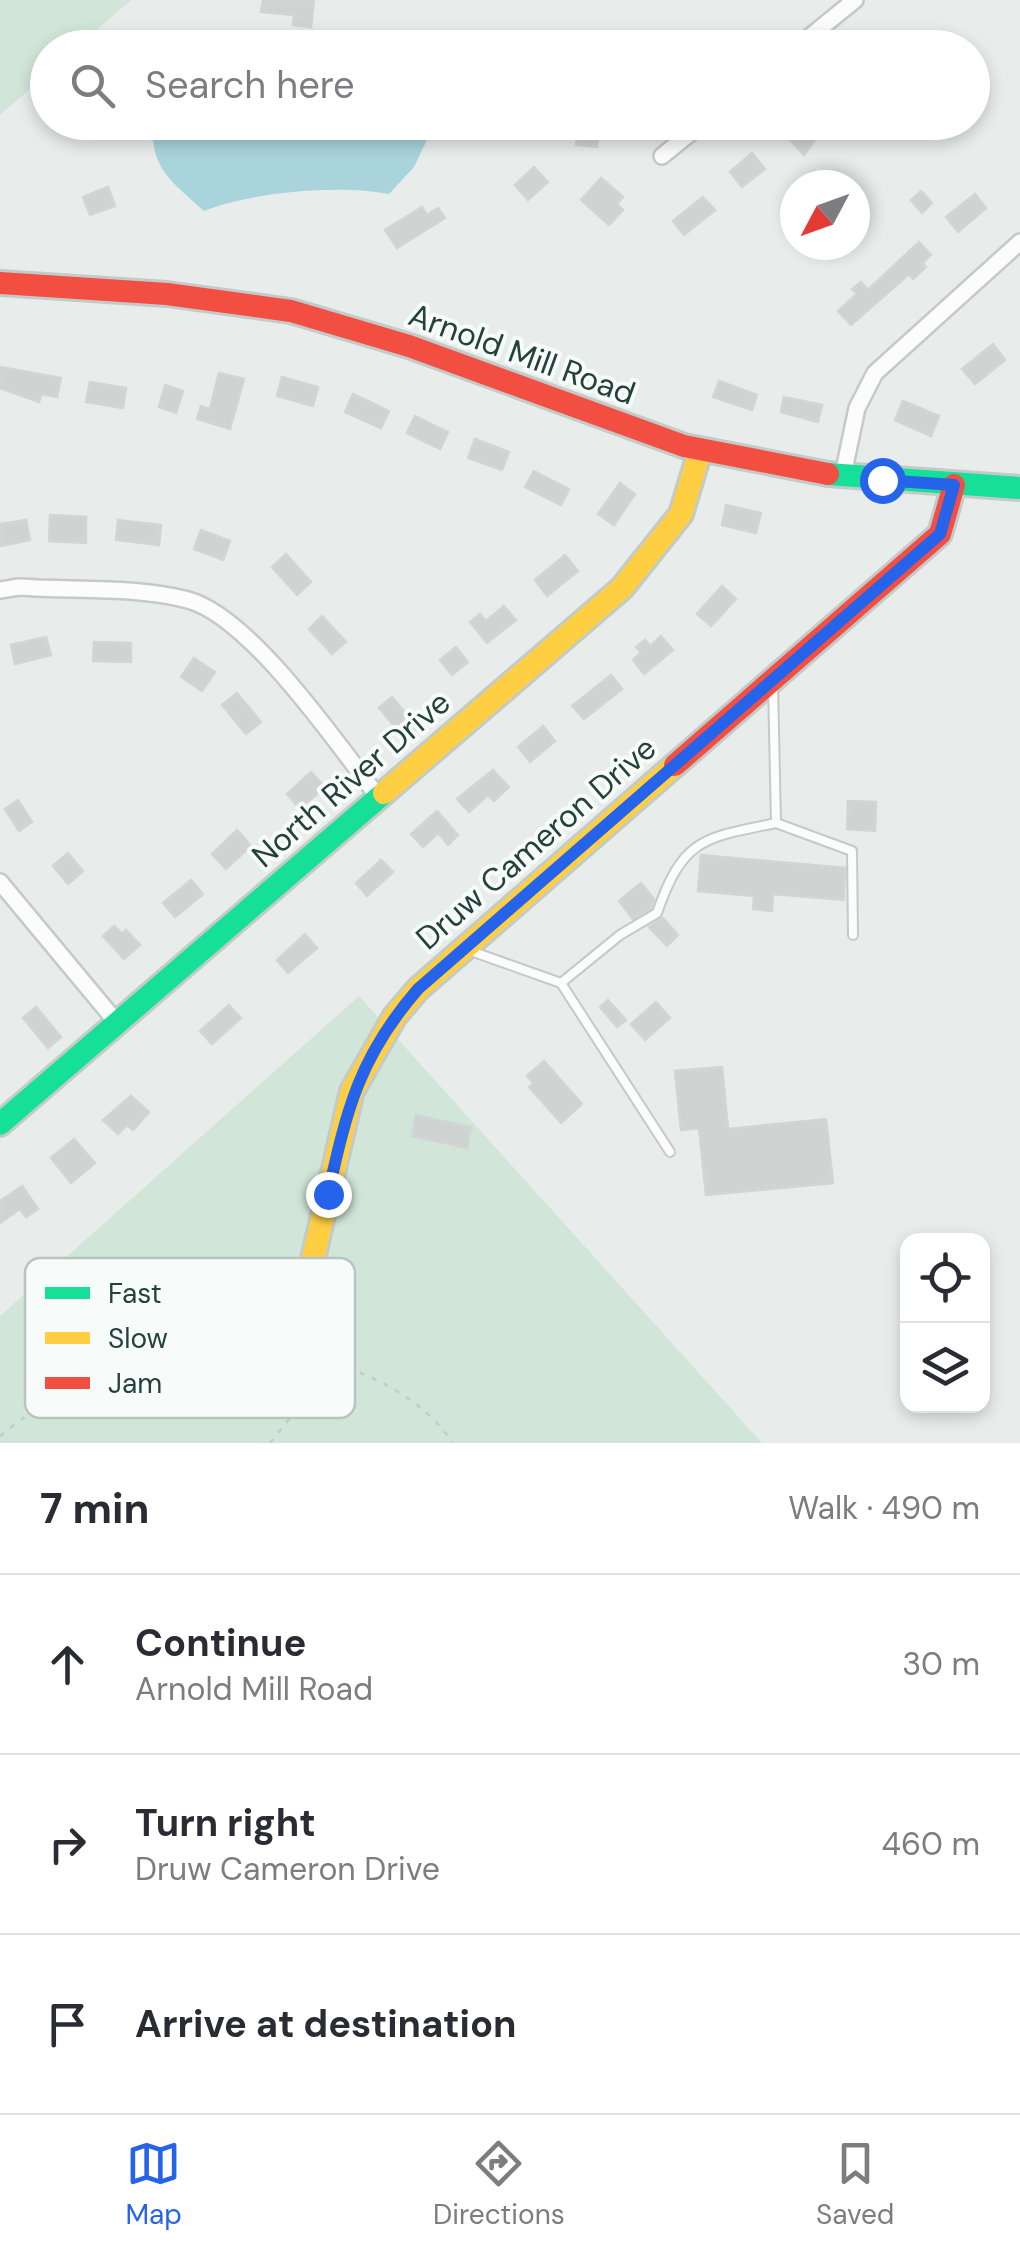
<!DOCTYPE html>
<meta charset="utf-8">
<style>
:root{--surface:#fff;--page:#f2f2f3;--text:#2b2b33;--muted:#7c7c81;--line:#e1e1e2;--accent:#2563eb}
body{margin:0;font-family:"DM Sans",sans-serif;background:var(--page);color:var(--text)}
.controls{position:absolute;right:30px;bottom:30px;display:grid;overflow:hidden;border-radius:20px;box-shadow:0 5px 15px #0003}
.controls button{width:90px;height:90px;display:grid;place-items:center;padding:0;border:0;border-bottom:2px solid var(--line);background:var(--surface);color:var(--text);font:50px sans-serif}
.compass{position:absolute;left:780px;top:170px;width:90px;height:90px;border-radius:50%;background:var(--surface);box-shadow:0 5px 15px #0003;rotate:229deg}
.stop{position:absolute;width:30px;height:30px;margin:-22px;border:8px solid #2563eb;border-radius:50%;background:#fff}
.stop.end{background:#2563eb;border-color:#fff;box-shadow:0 2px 10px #0008}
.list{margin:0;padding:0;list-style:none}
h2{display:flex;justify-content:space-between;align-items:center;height:130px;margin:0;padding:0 40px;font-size:42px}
h2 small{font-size:32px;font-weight:400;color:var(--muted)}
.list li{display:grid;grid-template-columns:65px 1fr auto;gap:30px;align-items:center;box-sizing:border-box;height:180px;padding:0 40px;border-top:2px solid var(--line)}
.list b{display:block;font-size:38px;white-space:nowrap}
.list p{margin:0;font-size:32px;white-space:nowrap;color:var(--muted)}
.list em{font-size:32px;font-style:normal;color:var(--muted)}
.icon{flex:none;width:55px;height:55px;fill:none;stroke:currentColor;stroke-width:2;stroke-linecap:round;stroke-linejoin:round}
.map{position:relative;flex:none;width:1020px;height:1443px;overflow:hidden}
.search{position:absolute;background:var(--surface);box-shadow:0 5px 15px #0003;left:30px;right:30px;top:30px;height:110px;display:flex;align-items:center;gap:25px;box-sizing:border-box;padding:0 35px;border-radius:55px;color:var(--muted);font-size:38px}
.sheet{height:670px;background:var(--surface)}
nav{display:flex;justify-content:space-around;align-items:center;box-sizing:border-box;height:140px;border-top:2px solid var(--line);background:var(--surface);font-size:28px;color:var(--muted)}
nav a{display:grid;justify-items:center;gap:5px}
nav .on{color:var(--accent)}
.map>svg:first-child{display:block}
.green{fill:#d1e6d8}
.water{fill:#a9d4db}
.building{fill:#cfd4d2;stroke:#d1d6d4;stroke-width:2.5}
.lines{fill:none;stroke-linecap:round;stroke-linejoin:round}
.lane-casing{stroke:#c5cac8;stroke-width:12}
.street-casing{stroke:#c5cac8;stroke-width:20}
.fast-casing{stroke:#c3cbc8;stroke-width:28}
.slow-casing{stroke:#c3cbc8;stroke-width:28}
.jam-casing{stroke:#c3cbc8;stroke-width:28}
.path{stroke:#c3ccca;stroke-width:2.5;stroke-dasharray:5 8;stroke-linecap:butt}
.lane{stroke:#fcfcfc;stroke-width:8}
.street{stroke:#fcfcfc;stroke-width:15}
.fast{stroke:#16e098;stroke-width:22}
.slow{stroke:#ffcf43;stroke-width:22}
.jam{stroke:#f24e42;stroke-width:22}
.route{stroke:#2563eb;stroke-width:12}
.labels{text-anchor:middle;stroke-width:8;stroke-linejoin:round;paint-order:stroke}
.street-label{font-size:32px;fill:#24423a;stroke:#f7fbf9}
.key{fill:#f7fbf9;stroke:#b8c4c0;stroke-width:2.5}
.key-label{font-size:28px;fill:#24423a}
</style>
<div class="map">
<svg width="1020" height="1443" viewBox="0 0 1020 1443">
<rect width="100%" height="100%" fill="#e8edeb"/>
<g class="green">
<path d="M0 0H131L77 47 48 48 47 74 0 115Z"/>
<path d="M359 996 762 1443H0V1316Z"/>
</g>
<path class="water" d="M154 123V122L435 123 414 167 389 194C340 184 251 192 204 211 174 183 148 168 154 123Z"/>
<g class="building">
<path d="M263 0H314L311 27 293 25 294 15 261 12Z"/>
<path d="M579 122H599L597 147 576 145Z"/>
<path d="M801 122H815L822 130 804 155 787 136Z"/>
<path d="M752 153 765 169 742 187 730 172Z"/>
<path d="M534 167 548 182 528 200 515 185Z"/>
<path d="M601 178 623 197 617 204 623 210 609 225 581 200Z"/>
<path d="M108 187 115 206 90 215 83 197Z"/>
<path d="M921 191 932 203 922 213 911 200Z"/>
<path d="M975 194 986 208 958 232 946 217Z"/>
<path d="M703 197 715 210 684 235 673 221Z"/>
<path d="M422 207 427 215 438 208 445 218 397 248 385 230Z"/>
<path d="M919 242 931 255 922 263 926 267 913 279 909 274 851 325 838 311 857 294 852 289 861 282 868 290Z"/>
<path d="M993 344 1005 360 975 384 962 369Z"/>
<path d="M0 367 61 378 57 397 41 394 39 402 0 388Z"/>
<path d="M219 373 244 379 230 429 197 419 201 406 210 409Z"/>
<path d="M282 377 318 387 313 406 277 396Z"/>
<path d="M719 381 757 395 752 410 713 397Z"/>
<path d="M90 382 126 388 123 408 86 402Z"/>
<path d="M165 385 183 391 176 413 159 407Z"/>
<path d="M353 394 389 411 381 428 345 412Z"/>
<path d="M784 397 822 405 818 422 781 412Z"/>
<path d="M903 401 939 416 931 436 895 420Z"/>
<path d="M415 416 448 432 440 449 407 433Z"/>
<path d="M475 439 509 452 502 470 468 458Z"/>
<path d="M534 471 569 489 561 505 525 487Z"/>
<path d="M620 483 635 494 614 525 598 514Z"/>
<path d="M726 505 761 513 756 533 722 525Z"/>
<path d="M50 515 86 517V543L49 541Z"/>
<path d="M26 520 30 540 0 546V524Z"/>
<path d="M118 520 161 525 159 545 116 540Z"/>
<path d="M201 530 230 541 223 560 194 549Z"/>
<path d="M286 554 311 582 297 595 272 567Z"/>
<path d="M565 555 578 571 547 596 535 580Z"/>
<path d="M722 586 736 599 711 626 697 614Z"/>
<path d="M504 606 516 620 487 643 470 622 480 614 486 621Z"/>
<path d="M322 616 346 642 332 654 309 629Z"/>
<path d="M661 636 673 650 644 674 633 660 641 653 636 647 645 640 650 646Z"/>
<path d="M46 637 51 655 15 664 11 645Z"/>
<path d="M94 642 131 643V662L93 661Z"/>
<path d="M456 647 468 662 452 675 440 660Z"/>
<path d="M194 658 215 672 202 691 181 677Z"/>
<path d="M611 675 622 689 584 719 572 706Z"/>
<path d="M237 693 261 722 246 734 222 705Z"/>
<path d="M392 697 418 728 405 739 379 708Z"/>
<path d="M543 726 555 741 530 762 518 747Z"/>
<path d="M493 770 509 787 494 801 488 795 469 812 457 799Z"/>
<path d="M311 772 325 787 300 809 287 794Z"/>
<path d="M18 800 32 822 19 831 5 809Z"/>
<path d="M848 801 876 802 875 831 847 829Z"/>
<path d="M437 811 458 835 448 845 438 833 423 847 411 834Z"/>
<path d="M237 830 251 846 226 869 212 854Z"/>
<path d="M68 853 83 871 68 884 53 866Z"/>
<path d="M701 855 845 868 844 900 773 894 772 911 753 909 754 896 698 891Z"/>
<path d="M381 860 393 872 367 896 356 883Z"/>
<path d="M191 880 203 894 175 917 163 903Z"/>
<path d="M641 883 654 899 651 908 633 919 619 901Z"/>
<path d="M663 918 678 935 667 946 649 927Z"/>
<path d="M114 926 122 934 126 930 140 945 124 959 103 936Z"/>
<path d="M305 934 317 948 288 973 277 960Z"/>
<path d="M608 1000 626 1020 617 1027 600 1007Z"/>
<path d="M656 1002 670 1018 645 1040 631 1024Z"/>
<path d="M229 1005 241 1018 212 1044 200 1031Z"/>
<path d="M36 1007 61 1037 48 1048 23 1018Z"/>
<path d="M544 1061 582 1104 561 1123 529 1087 534 1083 527 1076Z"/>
<path d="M722 1067 728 1129 826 1119 833 1183 706 1195 699 1128 681 1130 675 1071Z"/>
<path d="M131 1096 149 1112 133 1130 127 1125 118 1134 103 1120Z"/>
<path d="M416 1115 471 1127 467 1148 412 1136Z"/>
<path d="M74 1139 95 1163 71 1183 51 1158Z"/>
<path d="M22 1186 38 1209 26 1217 20 1209 0 1223V1201Z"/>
</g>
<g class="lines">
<defs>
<g id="lane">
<path d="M776 823 852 851 853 935"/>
<path d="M468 950 561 983 620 935 657 913C683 838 703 838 776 823L773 684"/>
<path d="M561 983 670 1152"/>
</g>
<g id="street">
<path d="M796 48 855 0"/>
<path d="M662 156 704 122"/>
<path d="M843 475 857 408 875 373 1020 242"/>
<path d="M0 590 19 587C74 591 135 586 188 600 251 617 338 745 379 798"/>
<path d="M0 882 118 1024"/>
</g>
<g id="fast">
<path d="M828 474 1020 488"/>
<path d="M0 1124 384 793"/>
</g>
<g id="slow">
<path d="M384 793 622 588 681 514 700 451"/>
<path d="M295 1336 352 1091 395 1016 418 989 675 765"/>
</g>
<g id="jam">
<path d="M0 283 167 294 291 311 409 346 684 446 828 474"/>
<path d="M675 765 940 534 954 485"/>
</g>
</defs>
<use href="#lane" class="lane-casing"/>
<use href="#street" class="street-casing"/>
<use href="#fast" class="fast-casing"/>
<use href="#slow" class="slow-casing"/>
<use href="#jam" class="jam-casing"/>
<g class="path">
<path d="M83 1326 78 1312 96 1290 107 1291 115 1305"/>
<path d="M75 1333 83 1328 94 1342 122 1331 116 1307 126 1300 142 1314 165 1309 174 1318 182 1312 191 1323 194 1349"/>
<path d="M297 1356C356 1365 418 1392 453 1443"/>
<path d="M0 1436C75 1374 189 1329 287 1353"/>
<path d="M270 1443 298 1408 293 1384 303 1367 294 1355"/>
</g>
<use href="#lane" class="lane"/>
<use href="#street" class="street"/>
<use href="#fast" class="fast"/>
<use href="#slow" class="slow"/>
<use href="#jam" class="jam"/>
</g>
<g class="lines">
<path class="route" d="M328 1194C347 1109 359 1057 418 989L940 534 954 485 882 480"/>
</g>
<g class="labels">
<g class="street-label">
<text transform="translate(522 354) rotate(20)" y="11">Arnold Mill Road</text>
<text transform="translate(351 779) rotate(-41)" y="11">North River Drive</text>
<text transform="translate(536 843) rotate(-41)" y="11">Druw Cameron Drive</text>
</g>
</g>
<rect x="25" y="1258" width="330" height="160" rx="15" class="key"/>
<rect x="45" y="1287" width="45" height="12" fill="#16e098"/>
<rect x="45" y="1332" width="45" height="12" fill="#ffcf43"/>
<rect x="45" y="1377" width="45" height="12" fill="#f24e42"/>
<g class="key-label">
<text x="108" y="1303">Fast</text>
<text x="108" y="1348">Slow</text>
<text x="108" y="1393">Jam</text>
</g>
</svg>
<div class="controls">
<button><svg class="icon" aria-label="locate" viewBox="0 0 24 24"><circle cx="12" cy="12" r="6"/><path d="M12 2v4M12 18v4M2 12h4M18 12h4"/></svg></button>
<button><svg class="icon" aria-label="layers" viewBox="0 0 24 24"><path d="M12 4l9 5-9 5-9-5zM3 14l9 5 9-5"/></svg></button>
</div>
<svg class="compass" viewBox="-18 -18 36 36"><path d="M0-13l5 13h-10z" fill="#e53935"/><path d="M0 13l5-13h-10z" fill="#7c7c81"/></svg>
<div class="stop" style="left:882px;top:480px"></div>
<div class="stop end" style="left:328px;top:1194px"></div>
<div class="search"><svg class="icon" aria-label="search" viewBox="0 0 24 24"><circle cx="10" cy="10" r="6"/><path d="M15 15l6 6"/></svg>Search here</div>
</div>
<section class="sheet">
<h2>7 min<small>Walk · 490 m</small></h2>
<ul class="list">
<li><svg class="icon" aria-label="ahead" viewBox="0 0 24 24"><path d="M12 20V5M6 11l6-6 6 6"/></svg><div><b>Continue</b><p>Arnold Mill Road</p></div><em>30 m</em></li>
<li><svg class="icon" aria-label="right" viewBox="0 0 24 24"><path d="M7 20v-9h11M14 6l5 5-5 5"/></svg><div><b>Turn right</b><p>Druw Cameron Drive</p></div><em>460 m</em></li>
<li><svg class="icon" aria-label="arrive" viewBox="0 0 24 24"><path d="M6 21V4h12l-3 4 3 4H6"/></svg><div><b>Arrive at destination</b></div></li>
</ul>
</section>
<nav>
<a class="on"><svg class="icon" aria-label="map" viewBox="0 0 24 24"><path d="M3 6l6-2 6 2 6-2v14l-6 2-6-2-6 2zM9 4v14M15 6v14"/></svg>Map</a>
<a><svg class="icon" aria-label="directions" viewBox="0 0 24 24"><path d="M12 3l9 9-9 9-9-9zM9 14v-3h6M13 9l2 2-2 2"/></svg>Directions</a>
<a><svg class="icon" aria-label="saved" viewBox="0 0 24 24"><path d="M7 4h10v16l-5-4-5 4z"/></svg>Saved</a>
</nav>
